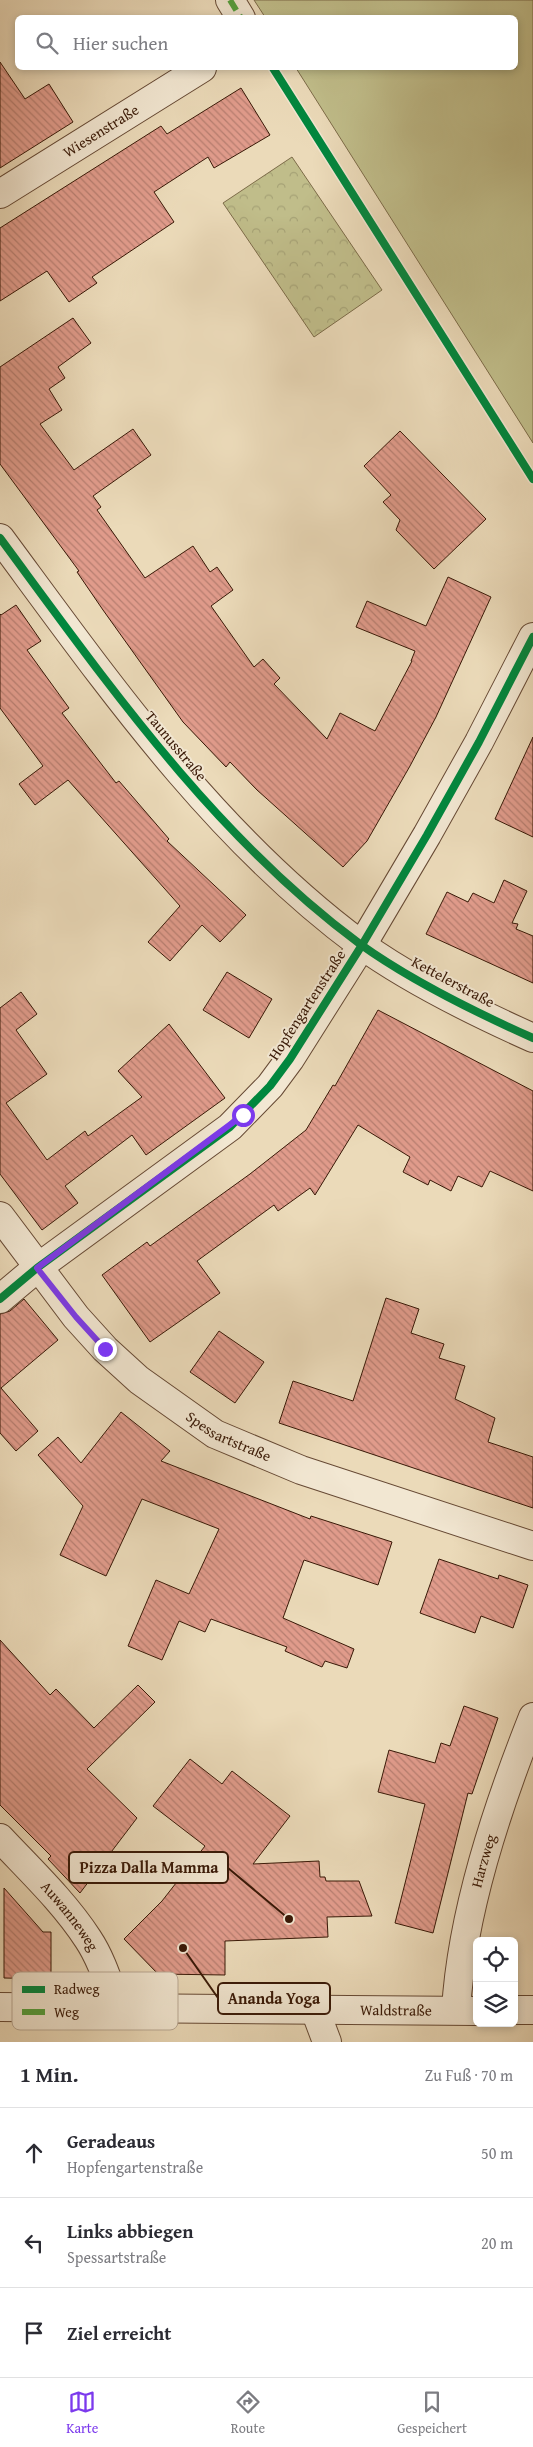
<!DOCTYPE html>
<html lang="de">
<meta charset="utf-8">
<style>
:root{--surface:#fff;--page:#f7f7f7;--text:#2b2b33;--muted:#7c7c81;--line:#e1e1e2;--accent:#7c3aed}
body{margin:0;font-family:"Gentium Book Plus",serif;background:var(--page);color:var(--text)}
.controls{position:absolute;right:15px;bottom:15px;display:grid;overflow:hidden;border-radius:8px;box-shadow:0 2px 8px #0003}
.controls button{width:45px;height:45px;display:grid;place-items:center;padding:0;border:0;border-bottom:1px solid var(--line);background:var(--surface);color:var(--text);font:25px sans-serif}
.stop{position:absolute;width:15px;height:15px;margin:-11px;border:4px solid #7c3aed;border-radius:50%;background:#fff}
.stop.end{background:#7c3aed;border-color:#fff;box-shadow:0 1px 5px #0008}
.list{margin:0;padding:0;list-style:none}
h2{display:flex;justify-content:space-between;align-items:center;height:65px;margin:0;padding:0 20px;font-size:21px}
h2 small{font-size:16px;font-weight:400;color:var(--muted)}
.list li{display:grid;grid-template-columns:32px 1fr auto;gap:15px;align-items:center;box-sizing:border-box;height:90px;padding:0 20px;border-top:1px solid var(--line)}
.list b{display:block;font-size:19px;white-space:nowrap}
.list p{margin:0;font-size:16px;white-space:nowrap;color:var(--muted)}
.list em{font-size:16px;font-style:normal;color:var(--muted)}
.icon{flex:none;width:28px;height:28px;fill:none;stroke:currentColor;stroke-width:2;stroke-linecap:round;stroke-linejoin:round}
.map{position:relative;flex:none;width:533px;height:2042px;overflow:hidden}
.search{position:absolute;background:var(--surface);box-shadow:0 2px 8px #0003;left:15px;right:15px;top:15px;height:55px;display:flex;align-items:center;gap:12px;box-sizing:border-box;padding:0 18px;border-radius:8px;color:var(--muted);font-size:19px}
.sheet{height:335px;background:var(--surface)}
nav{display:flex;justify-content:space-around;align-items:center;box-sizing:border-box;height:70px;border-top:1px solid var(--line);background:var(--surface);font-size:14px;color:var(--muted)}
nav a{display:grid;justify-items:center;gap:2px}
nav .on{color:var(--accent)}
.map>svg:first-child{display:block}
.grass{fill:#c0bd8a;stroke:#7c6b48}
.forest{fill:url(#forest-crowns);stroke:#7c6b48}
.building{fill:url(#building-back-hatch);stroke:#391907}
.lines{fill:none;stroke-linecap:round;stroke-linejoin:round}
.minor-casing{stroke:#664934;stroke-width:30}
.minor{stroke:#f2e7d2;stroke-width:28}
.quiet{stroke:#53a13d;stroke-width:6;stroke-dasharray:12 6;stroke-linecap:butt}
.cycleway-casing{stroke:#f2e7d2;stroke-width:11}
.cycleway{stroke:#00873e;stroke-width:8}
.route{stroke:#7c3aed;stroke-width:6}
.labels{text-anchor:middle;stroke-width:4;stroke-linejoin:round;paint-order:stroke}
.street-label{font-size:15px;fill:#391907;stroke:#f2e7d2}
.key{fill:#f2e7d2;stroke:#baa995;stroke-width:1}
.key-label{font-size:14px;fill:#391907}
.leader{fill:none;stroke:#391907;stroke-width:2}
.callout-dot{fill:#391907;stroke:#f2e7d2;stroke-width:2}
.callout{fill:#f2e7d2;stroke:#391907;stroke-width:2}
.callout-label{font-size:16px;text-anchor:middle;font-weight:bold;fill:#391907}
</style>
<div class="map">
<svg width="533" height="2042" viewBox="0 0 533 2042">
<defs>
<pattern id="forest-crowns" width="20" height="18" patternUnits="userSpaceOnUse" patternTransform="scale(1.25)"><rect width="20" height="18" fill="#c0bd8a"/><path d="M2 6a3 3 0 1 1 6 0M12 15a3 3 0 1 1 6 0" fill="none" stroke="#a6a276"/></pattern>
<pattern id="building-back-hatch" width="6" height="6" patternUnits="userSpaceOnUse" patternTransform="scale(1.25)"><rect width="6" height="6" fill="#e09b8b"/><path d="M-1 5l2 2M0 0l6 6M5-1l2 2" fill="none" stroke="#b77e70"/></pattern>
</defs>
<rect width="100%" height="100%" fill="#ebdab9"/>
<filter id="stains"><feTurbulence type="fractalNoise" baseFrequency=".004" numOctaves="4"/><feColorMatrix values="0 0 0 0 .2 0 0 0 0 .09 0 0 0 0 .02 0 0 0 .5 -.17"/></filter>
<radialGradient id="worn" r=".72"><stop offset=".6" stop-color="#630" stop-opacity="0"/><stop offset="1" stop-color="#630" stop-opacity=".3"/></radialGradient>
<path class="grass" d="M254 0H533V443L296 68H516V18L265 17Z"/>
<path class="forest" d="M292 157 382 290 314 337 223 203Z"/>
<g class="building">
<path d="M0 62 25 99 49 84 73 122 0 168Z"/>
<path d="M241 88 270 135 214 168 208 157 154 192 174 222 92 277 97 283 69 302 47 271 0 301V228L161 126 167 134Z"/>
<path d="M73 318 91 343 58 367 65 378 49 389 62 410 40 424 74 470 133 429 151 455 93 496 101 507 97 510 145 578 193 546 210 572 217 567 233 590 211 606 254 667 263 659 280 678 274 684 327 739 340 713 375 731 412 661H411L415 651 356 627 367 601 426 626 448 577 491 597 436 717 410 766 367 841 343 867 257 790 230 762 226 767 183 722 103 610 77 572 79 571 0 464V367Z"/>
<path d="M400 431 486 519 434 569 396 530 400 520 383 502 391 495 364 466Z"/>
<path d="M16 605 41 641 27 650 69 708 62 713 116 783 119 781 169 839 167 841 246 915 220 942 202 925 170 961 148 942 180 906 68 780 35 805 19 784 43 766 0 708V614L1 615Z"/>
<path d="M533 737V837L495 819Z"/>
<path d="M504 880 527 891 512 923 518 924 516 929 533 936V983L426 934 447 892 468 902 473 893 494 903Z"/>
<path d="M227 972 272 999 249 1038 203 1010Z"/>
<path d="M21 992 37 1014 16 1030 47 1074 6 1103 47 1160 85 1131 88 1136 142 1097 118 1071 169 1024 225 1098 146 1155 132 1135 65 1186 78 1203 42 1230 0 1174V1008Z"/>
<path d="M378 1010 533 1091V1191L490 1171 482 1187 458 1176 451 1191 430 1180 428 1185 403 1172 410 1157 358 1125 315 1195 310 1188 278 1211 274 1205 197 1261 220 1293 150 1342 102 1275 147 1242 150 1246 250 1174 306 1130 333 1085 335 1086Z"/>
<path d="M386 1298 419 1309 411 1333 444 1344 439 1358 465 1366 455 1399 495 1418 488 1442 533 1457V1508L279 1423 293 1381 353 1401Z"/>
<path d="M24 1299 58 1340 1 1388 38 1431 16 1451 0 1433V1314L10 1311Z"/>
<path d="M219 1331 264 1362 235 1403 190 1372Z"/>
<path d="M121 1412 170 1451 161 1461 310 1519 311 1516 392 1542 378 1585 304 1560 283 1618 354 1649 347 1668 325 1661 322 1667 285 1651 287 1647 211 1619 205 1632 179 1621 162 1660 128 1646 156 1580 189 1594 219 1529 142 1499 106 1576 60 1555 83 1506 38 1455 58 1437 81 1463Z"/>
<path d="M439 1559 498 1579 499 1575 528 1585 513 1628 481 1616 475 1633 420 1613Z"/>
<path d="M0 1640 50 1695 56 1689 94 1728 138 1685 155 1702 87 1769 137 1818 80 1893 48 1859 51 1856 0 1805Z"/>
<path d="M464 1706 498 1718 472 1794 468 1793 433 1933 395 1923 425 1804 378 1792 389 1750 435 1763 441 1743 450 1746Z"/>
<path d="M190 1759 222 1784 232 1771 290 1816 253 1864 319 1861 320 1877H325L326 1881H359L372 1916 327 1917 328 1937 225 1941V1975L158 1974 124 1939 162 1901 205 1846 153 1806Z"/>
<path d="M4 1888 43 1932H51V1979L4 1978Z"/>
</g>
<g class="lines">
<defs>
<g id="minor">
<path d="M230 0 241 18"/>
<path id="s1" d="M0 194 202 68"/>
<path d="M0 538C108 684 213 835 360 944 410 980 477 1013 533 1038"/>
<path id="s2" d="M0 1216 76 1317 105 1349 139 1380 215 1434 301 1470 533 1546"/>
<path d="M0 1299 37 1268 230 1127 270 1086 290 1059 362 945 427 835 479 742 533 637"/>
<path id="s3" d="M0 1838C30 1870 64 1902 88 1939 102 1960 109 1985 118 2009"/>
<path id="s4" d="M0 2007 477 2011"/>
<path d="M315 2010 327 2042"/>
<path id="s5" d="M456 2010C462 1912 497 1808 533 1717"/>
<path d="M514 2010H533"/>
</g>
</defs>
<use href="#minor" class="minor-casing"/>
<use href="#minor" class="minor"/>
<path class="quiet" d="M230 0 241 18"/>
<defs>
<g id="cycleway">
<path d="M273 68 533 479"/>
<path d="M0 538C108 684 213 835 360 944 410 980 477 1013 533 1038"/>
<path d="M0 1299 37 1268 230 1127 270 1086 290 1059 362 945 427 835 479 742 533 637"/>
</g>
</defs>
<use href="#cycleway" class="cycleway-casing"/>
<use href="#cycleway" class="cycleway"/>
</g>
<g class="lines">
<path class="route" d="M105 1349 76 1317 37 1268 243 1115"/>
</g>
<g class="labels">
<g class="street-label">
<text dy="5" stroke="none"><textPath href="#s1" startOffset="119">Wiesenstraße</textPath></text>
<text transform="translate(176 746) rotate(50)" y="5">Taunusstraße</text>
<text transform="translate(453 982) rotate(28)" y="5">Kettelerstraße</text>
<text transform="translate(307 1005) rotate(-57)" y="5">Hopfengartenstraße</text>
<text dy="5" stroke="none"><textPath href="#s2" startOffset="322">Spessartstraße</textPath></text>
<text dy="5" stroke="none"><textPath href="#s5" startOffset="152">Harzweg</textPath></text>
<text dy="5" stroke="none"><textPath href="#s3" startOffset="105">Auwanneweg</textPath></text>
<text dy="5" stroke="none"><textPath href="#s4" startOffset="396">Waldstraße</textPath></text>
</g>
</g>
<rect x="12" y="1972" width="166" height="58" rx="8" class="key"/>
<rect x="22" y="1986" width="23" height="7" fill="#00873e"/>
<rect x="22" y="2009" width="23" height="6" fill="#53a13d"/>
<g class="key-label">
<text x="54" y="1994">Radweg</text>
<text x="54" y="2017">Weg</text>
</g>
<path class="leader" d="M289 1919L228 1868M183 1948L218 1998"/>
<g class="callout-dot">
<circle cx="289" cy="1919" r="5"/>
<circle cx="183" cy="1948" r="5"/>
</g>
<g class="callout">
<rect x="69" y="1852" width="159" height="31" rx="5"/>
<rect x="218" y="1983" width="112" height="31" rx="5"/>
</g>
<g class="callout-label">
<text x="149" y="1873">Pizza Dalla Mamma</text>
<text x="274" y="2004">Ananda Yoga</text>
</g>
<rect width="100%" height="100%" filter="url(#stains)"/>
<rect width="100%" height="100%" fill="url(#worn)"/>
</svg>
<div class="controls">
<button><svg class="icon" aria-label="locate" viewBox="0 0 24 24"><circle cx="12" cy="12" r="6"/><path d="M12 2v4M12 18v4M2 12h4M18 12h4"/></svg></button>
<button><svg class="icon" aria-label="layers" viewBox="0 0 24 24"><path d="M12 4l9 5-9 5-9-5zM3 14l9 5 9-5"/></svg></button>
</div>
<div class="stop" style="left:243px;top:1115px"></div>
<div class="stop end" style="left:105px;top:1349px"></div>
<div class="search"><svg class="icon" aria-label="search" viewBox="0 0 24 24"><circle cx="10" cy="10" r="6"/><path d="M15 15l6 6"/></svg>Hier suchen</div>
</div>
<section class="sheet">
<h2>1 Min.<small>Zu Fuß · 70 m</small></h2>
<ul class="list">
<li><svg class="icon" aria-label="ahead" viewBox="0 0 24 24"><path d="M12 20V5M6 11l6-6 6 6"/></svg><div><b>Geradeaus</b><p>Hopfengartenstraße</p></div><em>50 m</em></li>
<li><svg class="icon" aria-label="left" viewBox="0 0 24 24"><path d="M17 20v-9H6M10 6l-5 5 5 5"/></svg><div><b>Links abbiegen</b><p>Spessartstraße</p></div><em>20 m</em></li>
<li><svg class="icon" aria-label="arrive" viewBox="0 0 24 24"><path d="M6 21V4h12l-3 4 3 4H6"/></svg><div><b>Ziel erreicht</b></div></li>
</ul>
</section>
<nav>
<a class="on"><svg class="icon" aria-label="map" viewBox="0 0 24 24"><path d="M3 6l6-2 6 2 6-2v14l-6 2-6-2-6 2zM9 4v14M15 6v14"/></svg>Karte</a>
<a><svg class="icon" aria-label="directions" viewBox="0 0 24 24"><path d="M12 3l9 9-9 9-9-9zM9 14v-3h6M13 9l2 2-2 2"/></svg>Route</a>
<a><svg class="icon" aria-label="saved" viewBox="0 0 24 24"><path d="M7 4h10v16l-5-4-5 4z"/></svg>Gespeichert</a>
</nav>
